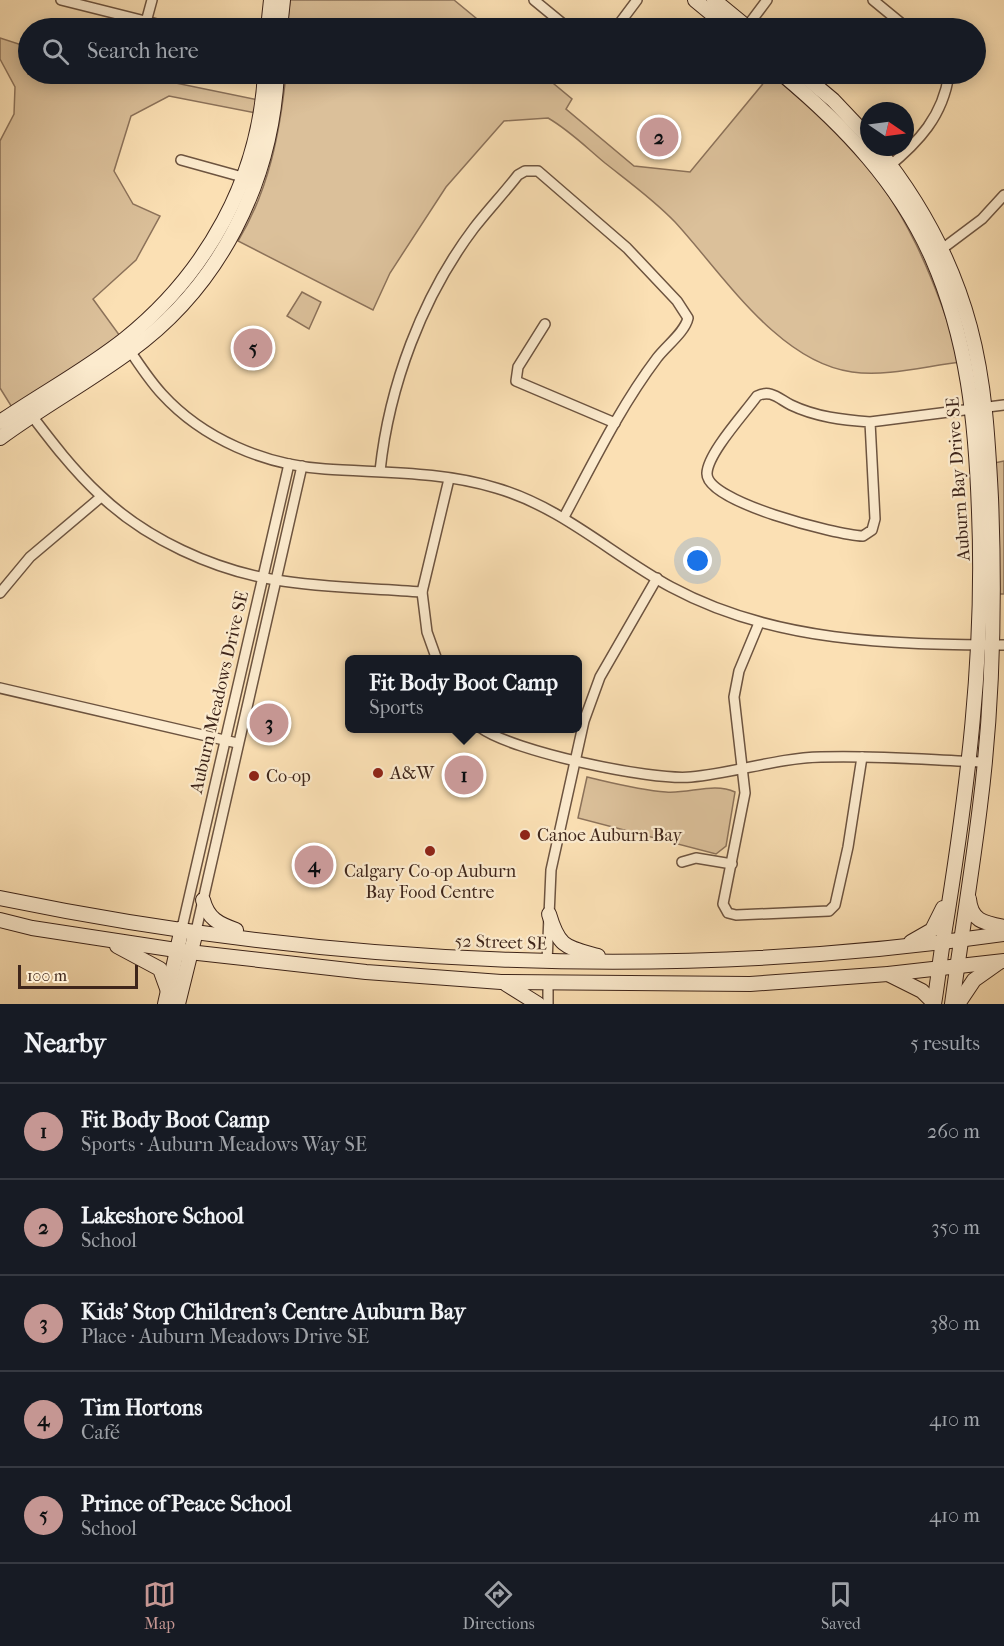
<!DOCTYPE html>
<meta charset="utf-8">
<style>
:root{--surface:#171b24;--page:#20242c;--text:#f1f3f6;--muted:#9ea1a6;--line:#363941;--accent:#c59692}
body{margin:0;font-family:"IM FELL French Canon",serif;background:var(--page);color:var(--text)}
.compass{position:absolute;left:860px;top:102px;width:54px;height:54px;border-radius:50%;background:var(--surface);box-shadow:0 3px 15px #0003;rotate:103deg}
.scale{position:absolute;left:18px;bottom:15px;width:120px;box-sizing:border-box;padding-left:6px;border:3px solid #3e251a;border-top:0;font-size:16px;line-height:21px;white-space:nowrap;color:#3e251a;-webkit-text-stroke:4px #fcebce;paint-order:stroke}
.you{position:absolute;left:698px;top:561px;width:21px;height:21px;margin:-15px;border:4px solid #fff;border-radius:50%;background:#1a73e8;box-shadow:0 0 0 9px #1a73e833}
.badge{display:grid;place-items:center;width:39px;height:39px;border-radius:50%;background:var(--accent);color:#111;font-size:20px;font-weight:700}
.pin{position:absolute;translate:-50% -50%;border:3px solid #fff;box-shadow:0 2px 6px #0006}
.popup{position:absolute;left:345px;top:655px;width:237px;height:78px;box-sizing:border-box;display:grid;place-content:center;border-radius:9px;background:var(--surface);filter:drop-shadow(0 2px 4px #0005);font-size:20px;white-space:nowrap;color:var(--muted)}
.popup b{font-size:22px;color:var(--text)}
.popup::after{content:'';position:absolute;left:50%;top:100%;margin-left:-12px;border:12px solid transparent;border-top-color:var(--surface)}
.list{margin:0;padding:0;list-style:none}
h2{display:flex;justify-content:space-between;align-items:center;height:78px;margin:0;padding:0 24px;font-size:26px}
h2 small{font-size:20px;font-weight:400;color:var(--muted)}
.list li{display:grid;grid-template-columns:39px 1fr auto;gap:18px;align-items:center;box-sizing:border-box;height:96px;padding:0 24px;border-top:2px solid var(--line)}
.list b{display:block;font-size:22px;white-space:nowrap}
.list p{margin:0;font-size:20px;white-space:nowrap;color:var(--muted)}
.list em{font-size:20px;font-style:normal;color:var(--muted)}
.icon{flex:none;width:33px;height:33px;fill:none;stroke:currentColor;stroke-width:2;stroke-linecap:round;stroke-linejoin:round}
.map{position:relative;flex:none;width:1004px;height:1004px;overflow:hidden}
.search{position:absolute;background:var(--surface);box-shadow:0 3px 15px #0003;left:18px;right:18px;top:18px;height:66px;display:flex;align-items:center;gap:15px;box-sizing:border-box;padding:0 21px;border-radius:33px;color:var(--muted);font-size:22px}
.sheet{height:558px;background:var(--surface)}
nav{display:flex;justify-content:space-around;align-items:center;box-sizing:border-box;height:84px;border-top:2px solid var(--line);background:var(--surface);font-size:16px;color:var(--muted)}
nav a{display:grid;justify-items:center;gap:3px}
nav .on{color:var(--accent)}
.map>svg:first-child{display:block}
.green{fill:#dbc09a;stroke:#8c725a;stroke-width:1.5}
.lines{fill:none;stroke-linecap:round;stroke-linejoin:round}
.street-casing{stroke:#6d5440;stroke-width:12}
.secondary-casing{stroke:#3e251a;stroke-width:16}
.street{stroke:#fcebce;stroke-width:9}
.secondary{stroke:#fcebce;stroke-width:14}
.poi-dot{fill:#8f2418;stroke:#fcebce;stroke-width:2}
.labels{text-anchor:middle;stroke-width:4.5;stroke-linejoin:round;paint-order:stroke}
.street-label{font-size:18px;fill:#3e251a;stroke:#fcebce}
.poi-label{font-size:18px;fill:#3e251a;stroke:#fcebce;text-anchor:start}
</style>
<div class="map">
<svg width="1004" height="1004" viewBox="0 0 1004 1004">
<rect width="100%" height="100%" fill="#fbe0b4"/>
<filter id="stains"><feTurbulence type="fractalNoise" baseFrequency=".00333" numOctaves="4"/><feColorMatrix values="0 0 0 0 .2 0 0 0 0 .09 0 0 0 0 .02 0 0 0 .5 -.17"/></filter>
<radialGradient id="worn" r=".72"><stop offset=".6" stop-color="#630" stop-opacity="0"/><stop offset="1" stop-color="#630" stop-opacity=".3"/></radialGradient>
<g class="green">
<path d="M290 0H454L488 28H287Z"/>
<path d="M0 38 28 47V74H132L258 100 256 113 169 96 131 116 114 171 133 204 160 216 136 260 93 299 120 336 13 409 0 388V141L14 114 15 87 0 59Z"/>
<path d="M286 74H542L572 99 566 109 634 166 690 172 771 74C796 96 823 117 846 141 906 205 935 280 961 362 926 366 887 377 852 372 778 362 722 273 675 222 654 200 629 182 605 163 587 148 569 130 548 118L504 121 446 187 390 273 373 310 238 241C269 190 280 132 286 74Z"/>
<path d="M302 292 321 302 309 329 287 316Z"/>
<path d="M1004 461V594H998L994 463Z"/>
<path d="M587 777C613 783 639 790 666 792 689 794 714 782 735 792L726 846 716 854 578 818Z"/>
</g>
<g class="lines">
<defs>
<g id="street">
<path d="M61 0 173 28"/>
<path d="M534 0 568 28"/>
<path d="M873 0 907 28"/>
<path d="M146 22 152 0"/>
<path d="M616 28 637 0"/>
<path d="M746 28 767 0"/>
<path d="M181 160 246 178"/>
<path d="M887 168C919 142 943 116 949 74"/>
<path d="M938 252 982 219 1004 195"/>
<path d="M545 324 518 367 516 381 615 423"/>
<path d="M128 348C139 364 149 380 162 394 203 439 265 465 325 469 381 473 441 471 496 488 562 507 612 555 671 587 775 643 890 644 1004 645"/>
<path d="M29 412C51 441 73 470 100 495 146 539 214 570 276 580 323 588 373 588 422 592"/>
<path d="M870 422C843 420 816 417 791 405 779 399 771 389 757 396 744 414 708 453 707 473 705 502 837 535 863 536L872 530 875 519 870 422 1004 405"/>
<path d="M380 471C389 386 422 297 474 228 488 210 504 193 518 175L525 171H538L627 248 677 301 688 318C685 332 666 346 657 358 620 407 593 463 564 517"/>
<path d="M0 593 30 557 101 497"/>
<path d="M759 623 739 671 734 697 745 793 723 904 728 913 736 915 829 911 835 905 848 847 862 757"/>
<path d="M437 660 427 632 422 592 449 479"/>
<path d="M0 688 237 743"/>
<path d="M481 728C512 751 651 781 691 777 735 773 777 758 821 757 876 755 930 760 985 762"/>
<path d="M682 862 696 858 732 864"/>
<path d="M182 928 289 464"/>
<path d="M196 931 302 466"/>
<path d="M547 962 551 870 584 721 600 677 657 578"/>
<path d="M548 1004V982"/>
</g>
<g id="secondary">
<path d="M695 0 729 28"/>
<path d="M714 0 748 28"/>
<path d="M268 28 271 0"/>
<path d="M280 28 283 0"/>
<path d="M782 74C844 126 899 183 932 258 968 340 976 424 979 512 985 654 967 794 944 935 940 958 938 981 934 1004"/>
<path d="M802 74 833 100 869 138"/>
<path d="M876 147C919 200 952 260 970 327 985 383 988 440 991 498 995 600 993 704 980 806 972 872 961 938 952 1004"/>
<path d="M0 422C41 394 86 370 125 339 207 273 259 179 265 74"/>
<path d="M0 438C42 407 88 382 130 351 220 286 271 183 277 74"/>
<path d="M0 898C329 966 671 982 1004 934"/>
<path d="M969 899C971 921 984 923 1004 927"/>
<path d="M203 900C208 919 219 924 236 930"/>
<path d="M549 914C559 948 566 947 598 956"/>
<path d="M0 920 32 928 189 952 366 972 501 982 750 984 888 974 1004 961"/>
<path d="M911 942 932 930 943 908"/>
<path d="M117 946 160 969 168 991"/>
<path d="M888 974 922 991 934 1003"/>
<path d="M506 984 538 1004"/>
<path d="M165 1004 182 928"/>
<path d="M178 1004 196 931"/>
<path d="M958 1004 974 980 998 963"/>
</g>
</defs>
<use href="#street" class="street-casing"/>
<use href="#secondary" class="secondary-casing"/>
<use href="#street" class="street"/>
<use href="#secondary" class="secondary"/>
</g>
<g class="poi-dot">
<circle cx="378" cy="773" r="6"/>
<circle cx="254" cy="776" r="6"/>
<circle cx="525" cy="835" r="6"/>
<circle cx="430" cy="851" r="6"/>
</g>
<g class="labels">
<g class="street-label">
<text transform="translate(958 479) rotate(-94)" y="6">Auburn Bay Drive SE</text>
<text transform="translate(219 692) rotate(-77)" y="6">Auburn Meadows Drive SE</text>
<text transform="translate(501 942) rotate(2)" y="6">52 Street SE</text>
</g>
<g class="poi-label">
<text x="390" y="779">A&amp;W</text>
<text x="266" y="782">Co-op</text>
<text x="537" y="841">Canoe Auburn Bay</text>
<text x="430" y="877" text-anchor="middle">Calgary Co-op Auburn<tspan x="430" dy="21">Bay Food Centre</tspan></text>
</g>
</g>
<rect width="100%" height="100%" filter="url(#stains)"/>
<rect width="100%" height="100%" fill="url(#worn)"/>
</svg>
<svg class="compass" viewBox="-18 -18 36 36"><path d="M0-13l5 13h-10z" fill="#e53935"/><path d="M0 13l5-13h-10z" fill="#9ea1a6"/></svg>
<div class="scale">100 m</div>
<div class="you"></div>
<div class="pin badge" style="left:464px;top:775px">1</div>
<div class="popup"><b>Fit Body Boot Camp</b>Sports</div>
<div class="pin badge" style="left:659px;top:137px">2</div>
<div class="pin badge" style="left:269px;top:723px">3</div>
<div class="pin badge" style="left:314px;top:865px">4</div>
<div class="pin badge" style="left:253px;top:348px">5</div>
<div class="search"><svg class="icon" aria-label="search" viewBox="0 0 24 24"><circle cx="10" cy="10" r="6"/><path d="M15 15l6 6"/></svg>Search here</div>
</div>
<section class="sheet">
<h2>Nearby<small>5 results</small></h2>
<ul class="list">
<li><span class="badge">1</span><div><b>Fit Body Boot Camp</b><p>Sports · Auburn Meadows Way SE</p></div><em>260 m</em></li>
<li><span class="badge">2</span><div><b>Lakeshore School</b><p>School</p></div><em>350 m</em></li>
<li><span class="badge">3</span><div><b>Kids' Stop Children's Centre Auburn Bay</b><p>Place · Auburn Meadows Drive SE</p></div><em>380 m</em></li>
<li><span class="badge">4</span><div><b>Tim Hortons</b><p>Café</p></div><em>410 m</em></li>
<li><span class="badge">5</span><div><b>Prince of Peace School</b><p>School</p></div><em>410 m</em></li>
</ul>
</section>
<nav>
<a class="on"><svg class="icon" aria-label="map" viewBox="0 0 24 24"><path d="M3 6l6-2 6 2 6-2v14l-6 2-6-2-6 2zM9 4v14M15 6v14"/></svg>Map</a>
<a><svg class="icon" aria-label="directions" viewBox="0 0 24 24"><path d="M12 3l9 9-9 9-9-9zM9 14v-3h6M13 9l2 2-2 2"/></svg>Directions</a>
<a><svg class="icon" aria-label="saved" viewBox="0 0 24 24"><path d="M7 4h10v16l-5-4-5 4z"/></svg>Saved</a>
</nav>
